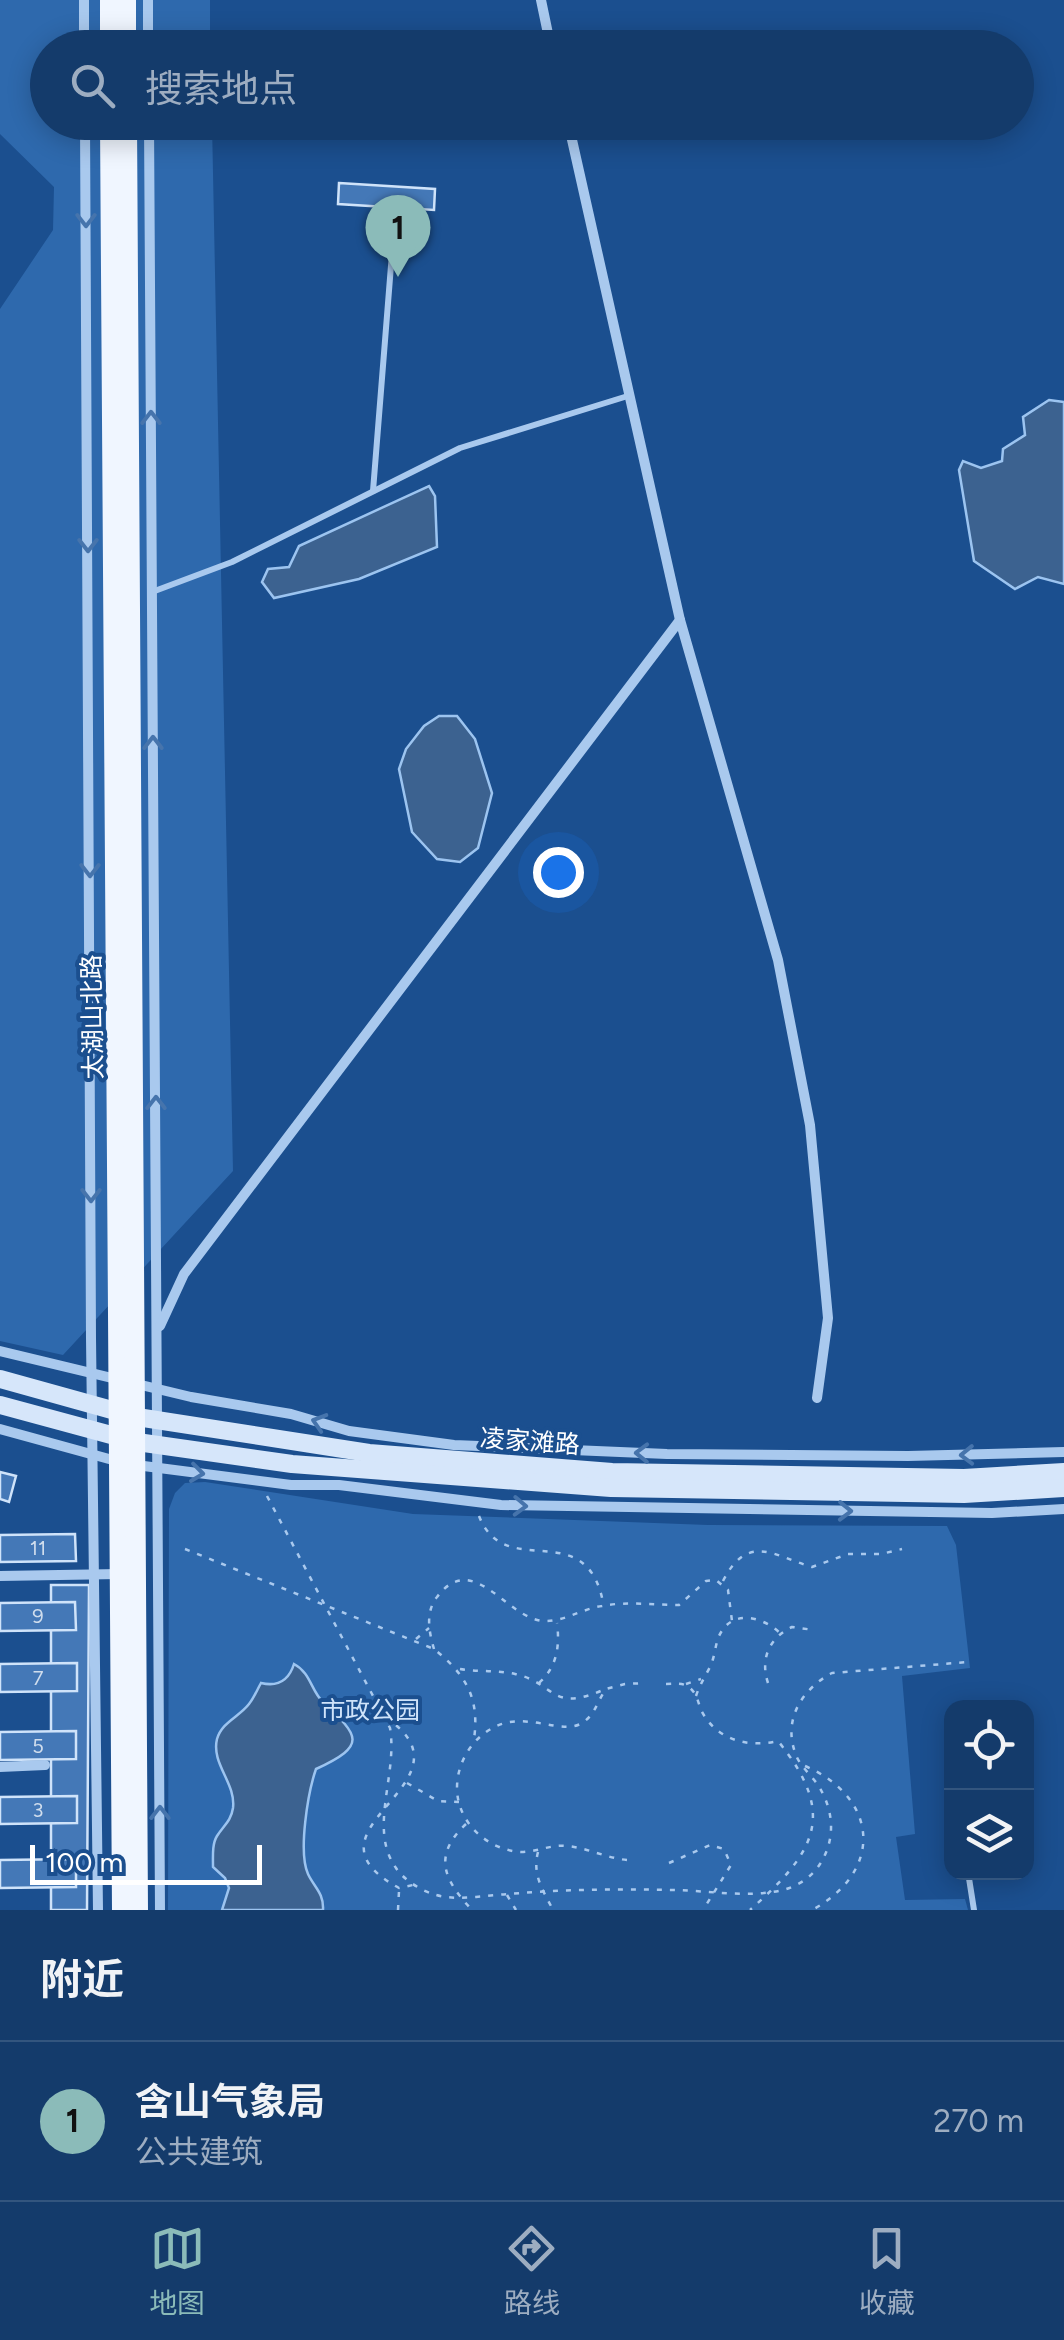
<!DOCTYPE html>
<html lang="zh">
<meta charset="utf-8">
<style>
:root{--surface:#143b6b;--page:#1d4271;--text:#f1f3f6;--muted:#9dadc1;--line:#33557e;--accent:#8bbbb9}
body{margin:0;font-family:Figtree,"Noto Sans SC",sans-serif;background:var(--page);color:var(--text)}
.controls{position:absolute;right:30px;bottom:30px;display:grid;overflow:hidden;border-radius:20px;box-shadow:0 5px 25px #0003}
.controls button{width:90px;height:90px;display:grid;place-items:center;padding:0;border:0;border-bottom:2px solid var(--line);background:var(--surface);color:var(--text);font:50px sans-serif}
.scale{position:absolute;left:30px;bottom:25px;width:232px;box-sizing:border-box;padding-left:10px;border:5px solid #fff;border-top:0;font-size:28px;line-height:35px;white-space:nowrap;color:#fff;-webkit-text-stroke:8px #1b4f8f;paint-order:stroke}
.you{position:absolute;left:558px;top:872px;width:35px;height:35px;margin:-25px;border:8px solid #fff;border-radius:50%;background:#1a73e8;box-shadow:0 0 0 15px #1a73e833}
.badge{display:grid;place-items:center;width:65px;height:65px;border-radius:50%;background:var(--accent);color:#111;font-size:32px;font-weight:700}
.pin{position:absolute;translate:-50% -82px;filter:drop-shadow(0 2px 5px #0008)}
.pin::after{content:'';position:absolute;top:52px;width:35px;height:30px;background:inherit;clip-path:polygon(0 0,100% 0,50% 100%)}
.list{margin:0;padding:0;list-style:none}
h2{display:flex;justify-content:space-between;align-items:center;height:130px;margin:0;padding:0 40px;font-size:42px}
h2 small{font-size:32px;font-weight:400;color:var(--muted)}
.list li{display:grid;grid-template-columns:65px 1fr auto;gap:30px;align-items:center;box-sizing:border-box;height:160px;padding:0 40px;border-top:2px solid var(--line)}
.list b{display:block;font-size:38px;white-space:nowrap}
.list p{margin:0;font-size:32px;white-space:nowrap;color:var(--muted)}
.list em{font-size:32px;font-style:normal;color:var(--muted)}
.icon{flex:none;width:55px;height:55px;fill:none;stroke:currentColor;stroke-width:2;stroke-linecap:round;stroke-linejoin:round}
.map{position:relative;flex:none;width:1064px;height:1910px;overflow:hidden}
.search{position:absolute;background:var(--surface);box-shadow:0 5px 25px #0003;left:30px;right:30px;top:30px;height:110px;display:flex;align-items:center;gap:25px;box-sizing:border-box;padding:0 35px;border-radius:55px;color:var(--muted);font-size:38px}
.sheet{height:290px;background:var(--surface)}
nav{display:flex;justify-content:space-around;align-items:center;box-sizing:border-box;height:140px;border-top:2px solid var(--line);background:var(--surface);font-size:28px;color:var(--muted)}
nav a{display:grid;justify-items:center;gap:5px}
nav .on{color:var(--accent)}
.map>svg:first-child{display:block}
.green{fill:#2e69ad}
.water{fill:#3c6290;stroke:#9cc4f0;stroke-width:2.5}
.building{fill:#4478b7;stroke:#cfe3fa;stroke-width:2.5}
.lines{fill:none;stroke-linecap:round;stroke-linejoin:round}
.path{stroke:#a9c9ee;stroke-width:2.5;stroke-dasharray:5 8;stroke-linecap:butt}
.lane{stroke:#a9c9ee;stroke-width:6}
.street{stroke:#a9c9ee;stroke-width:10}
.secondary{stroke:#d6e6fa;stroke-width:18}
.primary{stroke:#f0f6ff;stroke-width:20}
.oneway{stroke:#4674ac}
.labels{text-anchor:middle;stroke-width:8;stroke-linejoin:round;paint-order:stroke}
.number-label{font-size:20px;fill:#d0dded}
.street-label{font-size:25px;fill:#fff;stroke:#1b4f8f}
.park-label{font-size:25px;fill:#cfe3fa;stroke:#1b4f8f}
</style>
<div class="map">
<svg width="1064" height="1910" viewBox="0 0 1064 1910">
<rect width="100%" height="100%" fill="#1b4f8f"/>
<g class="green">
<path d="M0 0H210V47L48 48V122L212 123 233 1171 63 1355 0 1341V309L53 230 54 187 0 134Z"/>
<path d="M205 1482 413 1514 708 1525 947 1526 956 1545 970 1668 902 1676 915 1834 896 1837 905 1900 965 1899 968 1910H168L169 1509 175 1493 185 1483Z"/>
</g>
<g class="water">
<path d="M1049 400 1064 402V584L1038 577 1015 589 974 561 959 470 963 461 981 468 1002 461 1003 449 1025 435 1023 417Z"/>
<path d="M429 486 435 496 437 547 359 579 274 598 262 582 268 569 289 567 299 546Z"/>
<path d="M439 716H457L475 739 492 793 478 848 460 862 437 859 412 832 399 769 406 749 424 726Z"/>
<path d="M294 1664C311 1673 311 1691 323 1702 359 1736 368 1745 316 1769 308 1792 298 1852 308 1874 314 1887 324 1893 323 1910H222L229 1888 225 1878 213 1867C213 1856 212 1844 217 1836 224 1825 231 1821 233 1808 236 1783 211 1764 217 1739 222 1722 239 1717 249 1704 254 1698 257 1690 261 1683 278 1687 289 1680 294 1664Z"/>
</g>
<g class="building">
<path d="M339 183 435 189 434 210 338 204Z"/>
<path d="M0 1472 16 1476 9 1502 0 1499Z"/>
<path d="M75 1534 76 1561 0 1562V1535Z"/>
<path d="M51 1585H89L87 1910H51Z"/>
<path d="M75 1602 76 1630 0 1631V1603Z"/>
<path d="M77 1663V1691L0 1692V1664Z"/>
<path d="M76 1731V1759L0 1760V1732Z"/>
<path d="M77 1796V1823L0 1824V1797Z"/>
<path d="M76 1859V1887L0 1888V1860Z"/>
</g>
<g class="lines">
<g class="path">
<path d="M267 1496 390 1728C398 1775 368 1829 396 1868 403 1879 420 1890 433 1894 456 1902 485 1895 509 1894 565 1889 620 1889 676 1890 711 1891 749 1898 783 1890 798 1886 812 1877 820 1864 836 1839 834 1810 818 1785 811 1775 800 1766 796 1755 782 1720 802 1689 832 1673L968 1662"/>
<path d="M479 1516C505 1583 585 1514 603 1602"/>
<path d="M185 1549 434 1649C465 1674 480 1697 474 1739"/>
<path d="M723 1581C748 1532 774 1556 812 1567L848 1554H881L902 1549"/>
<path d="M416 1639 429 1628"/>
<path d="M434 1649C429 1632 425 1612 437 1597 473 1549 506 1618 543 1621 564 1622 581 1609 602 1606 626 1601 655 1605 679 1605L706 1581 716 1580 728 1590 732 1621"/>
<path d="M460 1669C478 1672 497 1670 515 1674 556 1683 550 1713 603 1690"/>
<path d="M539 1683C557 1667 560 1646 557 1623"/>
<path d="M768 1683C760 1659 769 1638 792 1627L814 1630"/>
<path d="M666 1684C675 1684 683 1682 690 1688 697 1694 698 1702 701 1710 716 1740 748 1748 778 1741 839 1816 814 1853 750 1910"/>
<path d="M686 1684 701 1679"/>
<path d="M696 1696C700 1684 705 1677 710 1667 715 1657 715 1645 719 1636 732 1608 763 1617 780 1633"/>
<path d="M386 1717C396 1725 407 1733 412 1746 431 1798 305 1837 399 1888L413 1885"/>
<path d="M805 1766C879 1798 884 1871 812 1910"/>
<path d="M407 1783 438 1801 459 1802"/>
<path d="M466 1824C432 1856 444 1880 472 1910"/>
<path d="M538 1852C532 1875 543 1890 553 1910"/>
<path d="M627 1860C606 1858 588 1848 567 1846 552 1844 537 1852 521 1852 487 1850 457 1822 457 1788 457 1764 470 1742 489 1730 525 1707 563 1739 585 1721 596 1712 598 1700 606 1689L625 1684 646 1683"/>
<path d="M669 1863 710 1845 724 1849 731 1865 703 1910"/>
<path d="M507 1895 516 1910"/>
<path d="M398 1910 399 1891"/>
</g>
<g class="lane">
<circle cx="394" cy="237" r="16"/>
<path d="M373 491 392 253"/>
<path d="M152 592 232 562 460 448 631 395"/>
<path d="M968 1872 974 1910"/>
</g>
<g class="street">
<path d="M84 0V48"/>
<path d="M148 0V48"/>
<path d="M541 0 551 48"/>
<path d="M85 122 91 1338 98 1910"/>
<path d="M149 122 160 1910"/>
<path d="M568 122 680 620 778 960 810 1125 828 1318 817 1398"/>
<path d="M160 1326 184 1274 680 620"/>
<path d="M0 1351 191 1397 291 1414 349 1431 454 1445 667 1454 908 1456 1064 1452"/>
<path d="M0 1429 120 1462"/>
<path d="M136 1465 291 1485H339L501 1505 992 1513 1064 1509"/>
<path d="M0 1576 119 1574"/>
<path d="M0 1767 45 1765"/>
</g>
<g class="secondary">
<path d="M0 1379 137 1417 369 1453 612 1472 964 1478 1064 1472"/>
<path d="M0 1405 137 1442 292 1464 611 1488 964 1494 1064 1488"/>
</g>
<g class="primary">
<path d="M110 0V48"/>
<path d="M126 0V48"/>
<path d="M110 122 122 1910"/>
<path d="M127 122 138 1910"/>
</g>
</g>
<defs><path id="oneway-chevron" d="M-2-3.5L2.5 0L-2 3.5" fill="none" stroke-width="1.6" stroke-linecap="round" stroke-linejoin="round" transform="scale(2.5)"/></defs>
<g class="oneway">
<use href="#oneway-chevron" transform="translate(86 220) rotate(90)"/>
<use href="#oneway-chevron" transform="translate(151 418) rotate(-90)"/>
<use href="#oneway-chevron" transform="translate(88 545) rotate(90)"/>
<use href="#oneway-chevron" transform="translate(153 743) rotate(-90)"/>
<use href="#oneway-chevron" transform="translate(90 870) rotate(90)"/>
<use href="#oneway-chevron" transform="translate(156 1103) rotate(-90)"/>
<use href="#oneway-chevron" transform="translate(91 1195) rotate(90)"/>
<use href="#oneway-chevron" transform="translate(319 1422) rotate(-163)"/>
<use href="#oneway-chevron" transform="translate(642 1453) rotate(-179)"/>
<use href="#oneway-chevron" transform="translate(967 1455) rotate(179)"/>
<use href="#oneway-chevron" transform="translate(197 1473) rotate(7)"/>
<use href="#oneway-chevron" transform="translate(520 1506) rotate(2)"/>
<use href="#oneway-chevron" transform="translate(845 1511) rotate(1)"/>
<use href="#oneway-chevron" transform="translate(160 1813) rotate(-90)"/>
</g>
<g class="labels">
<g class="number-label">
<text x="38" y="1555">11</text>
<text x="38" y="1623">9</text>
<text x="38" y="1685">7</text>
<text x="38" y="1753">5</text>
<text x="38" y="1817">3</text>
</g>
<g class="street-label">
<text transform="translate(92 1017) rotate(-91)" y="9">太湖山北路</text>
<text transform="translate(530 1441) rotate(4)" y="9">凌家滩路</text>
</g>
<g class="park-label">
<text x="370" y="1719">市政公园</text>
</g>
</g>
</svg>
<div class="controls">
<button><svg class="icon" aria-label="locate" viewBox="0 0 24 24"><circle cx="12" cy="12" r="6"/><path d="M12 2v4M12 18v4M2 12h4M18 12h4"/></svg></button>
<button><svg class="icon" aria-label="layers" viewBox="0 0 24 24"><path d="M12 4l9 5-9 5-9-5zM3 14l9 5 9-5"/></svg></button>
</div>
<div class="scale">100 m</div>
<div class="you"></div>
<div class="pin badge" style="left:398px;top:277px">1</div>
<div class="search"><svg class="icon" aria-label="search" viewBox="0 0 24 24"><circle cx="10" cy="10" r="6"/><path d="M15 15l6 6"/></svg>搜索地点</div>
</div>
<section class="sheet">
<h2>附近<small></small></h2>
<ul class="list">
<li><span class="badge">1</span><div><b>含山气象局</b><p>公共建筑</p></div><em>270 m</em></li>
</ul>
</section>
<nav>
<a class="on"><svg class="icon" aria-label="map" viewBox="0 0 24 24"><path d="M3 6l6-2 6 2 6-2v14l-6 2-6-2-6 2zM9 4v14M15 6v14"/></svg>地图</a>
<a><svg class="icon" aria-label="directions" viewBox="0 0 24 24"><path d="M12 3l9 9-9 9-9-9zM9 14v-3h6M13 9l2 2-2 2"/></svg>路线</a>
<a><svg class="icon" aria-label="saved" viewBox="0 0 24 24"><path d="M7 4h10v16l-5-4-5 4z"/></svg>收藏</a>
</nav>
